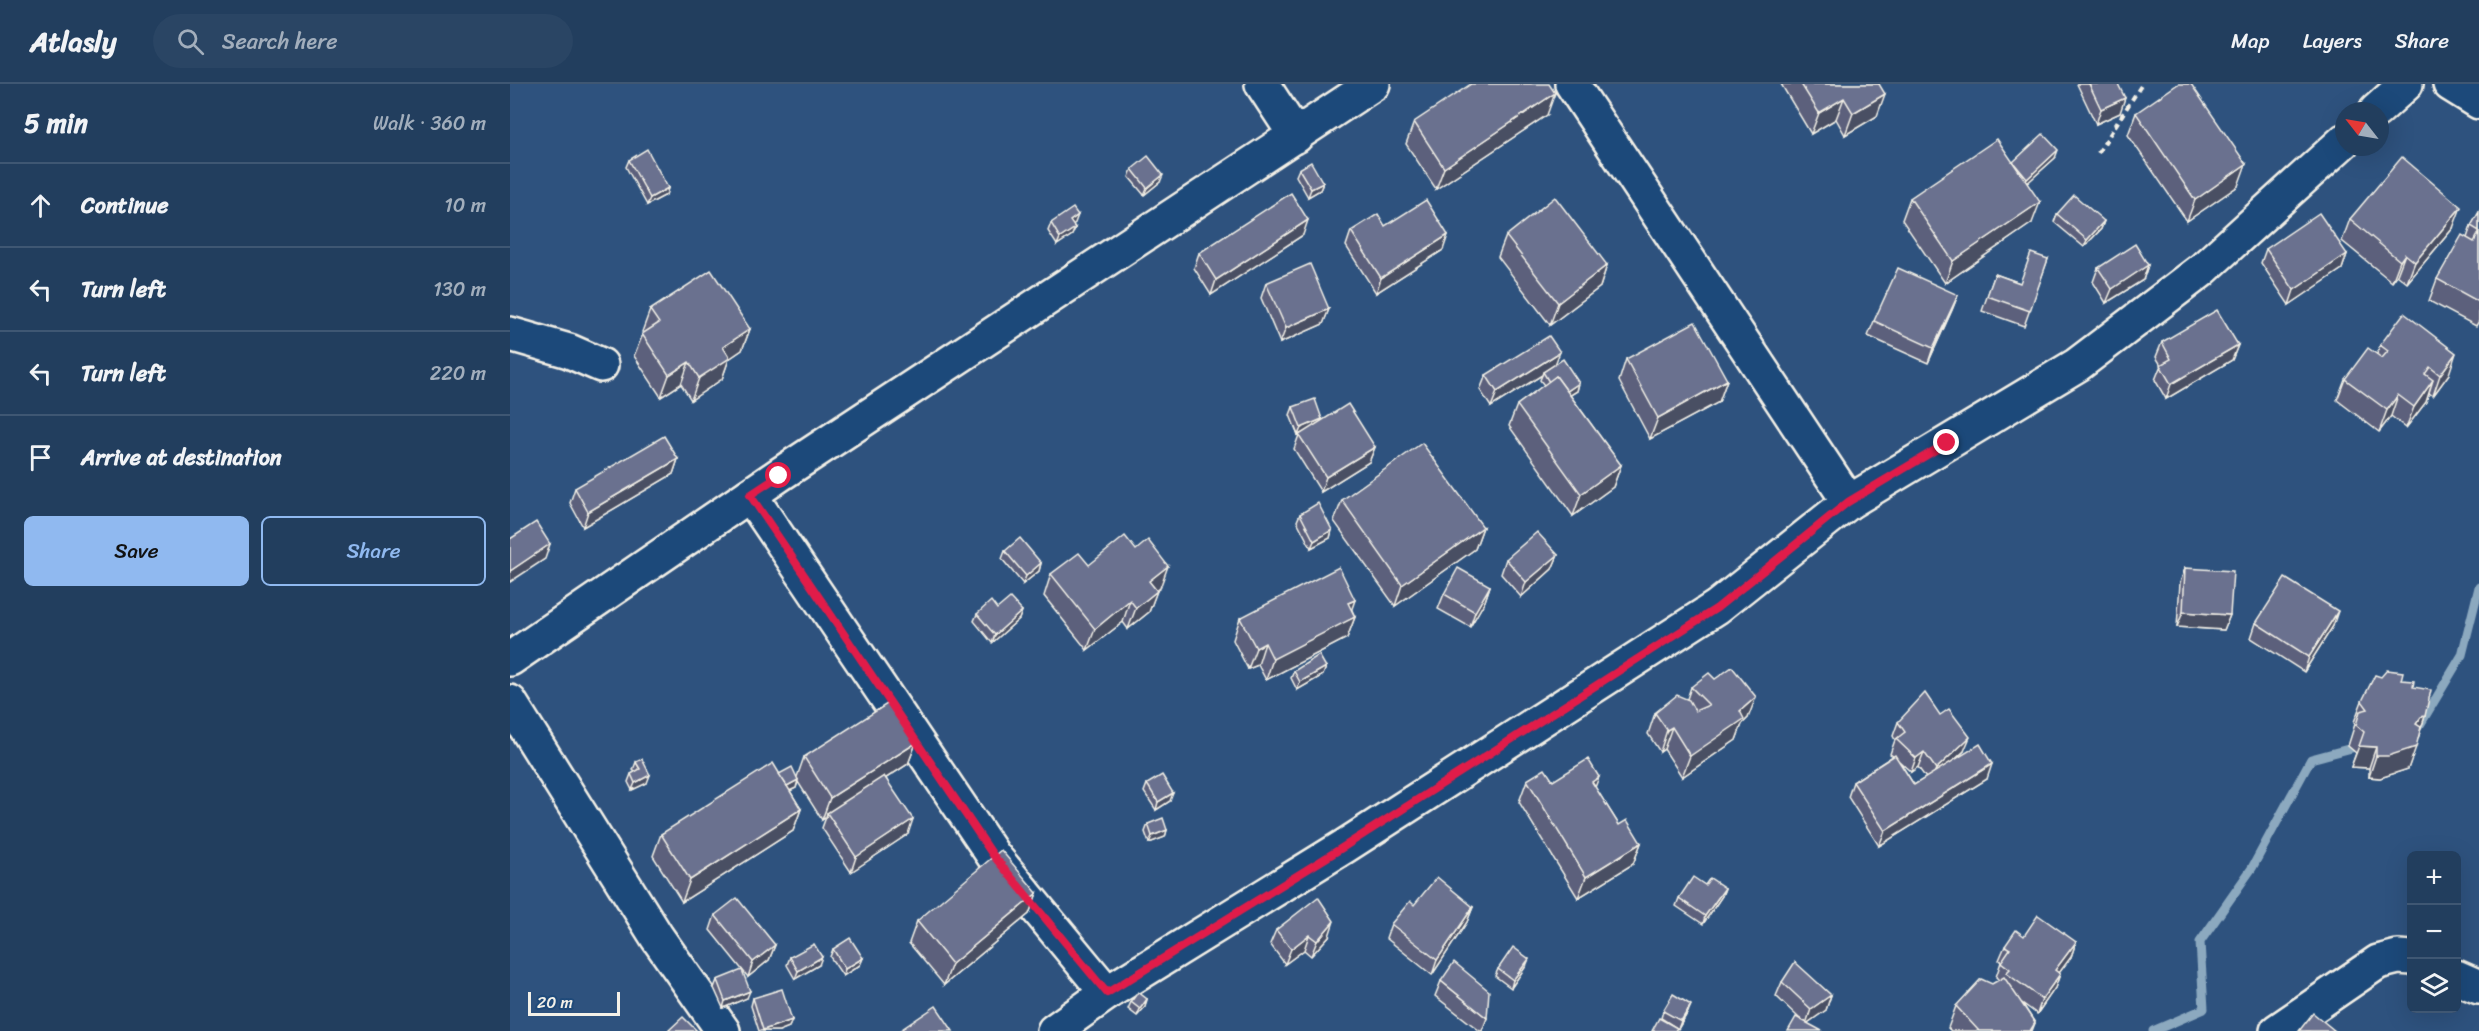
<!DOCTYPE html>
<meta charset="utf-8">
<style>
:root{--surface:#223e5e;--page:#2a4564;--text:#f1f3f6;--muted:#a2aebc;--line:#3f5773;--accent:#90b9f0}
body{margin:0;font-family:Sriracha,sans-serif;background:var(--page);color:var(--text)}
.controls{position:absolute;right:18px;bottom:18px;display:grid;overflow:hidden;border-radius:9px;box-shadow:0 6px 24px #0002}
.controls button{width:54px;height:54px;display:grid;place-items:center;padding:0;border:0;border-bottom:2px solid var(--line);background:var(--surface);color:var(--text);font:30px sans-serif}
.compass{position:absolute;left:1825px;top:18px;width:54px;height:54px;border-radius:50%;background:var(--surface);box-shadow:0 6px 24px #0002;rotate:301deg}
.scale{position:absolute;left:18px;bottom:15px;width:92px;box-sizing:border-box;padding-left:6px;border:3px solid #f4f1e8;border-top:0;font-size:16px;line-height:21px;white-space:nowrap;color:#f4f1e8;-webkit-text-stroke:4px #1f4a7a;paint-order:stroke}
.stop{position:absolute;width:18px;height:18px;margin:-14px;border:4px solid #e11d48;border-radius:50%;background:#fff}
.stop.end{background:#e11d48;border-color:#fff;box-shadow:0 2px 6px #0008}
.list{margin:0;padding:0;list-style:none}
h2{display:flex;justify-content:space-between;align-items:center;height:78px;margin:0;padding:0 24px;font-size:26px}
h2 small{font-size:20px;font-weight:400;color:var(--muted)}
.list li{display:grid;grid-template-columns:39px 1fr auto;gap:18px;align-items:center;box-sizing:border-box;height:84px;padding:0 24px;border-top:2px solid var(--line)}
.list b{display:block;font-size:22px;white-space:nowrap}
.list em{font-size:20px;font-style:normal;color:var(--muted)}
.actions{display:flex;gap:12px;padding:18px 24px}
.actions a{flex:1;padding:14px 0;border:2px solid var(--accent);border-radius:9px;text-align:center;font-size:21px;color:var(--accent)}
.actions .main{background:var(--accent);color:#111}
.icon{flex:none;width:33px;height:33px;fill:none;stroke:currentColor;stroke-width:2;stroke-linecap:round;stroke-linejoin:round}
.map{position:relative;flex:none;width:1969px;height:947px;overflow:hidden}
header{display:flex;align-items:center;gap:36px;box-sizing:border-box;height:84px;padding:0 30px;background:var(--surface);border-bottom:2px solid var(--line)}
header strong{font-size:28px}
nav{display:flex;gap:33px;margin-inline-start:auto;font-size:21px}
.search{width:420px;height:54px;background:var(--page);display:flex;align-items:center;gap:15px;box-sizing:border-box;padding:0 21px;border-radius:33px;color:var(--muted);font-size:22px}
main{display:flex}
aside{flex:1;background:var(--surface)}
.map>svg:first-child{display:block}
.lines{fill:none;stroke-linecap:round;stroke-linejoin:round}
.stream{stroke:#8ca9bf;stroke-width:9}
.minor-casing{stroke:#f4f1e8;stroke-width:38}
.path{stroke:#f4f1e8;stroke-width:4;stroke-dasharray:6 4.5;stroke-linecap:butt}
.minor{stroke:#1f4a7a;stroke-width:33}
.wall{fill:#5b617b;stroke:#f4f1e8;stroke-width:1.5;fill-rule:evenodd}
.shaded-wall{fill:#4a4f64;stroke:#f4f1e8;stroke-width:1.5}
.building{fill:#6a718f;stroke:#f4f1e8;stroke-width:1.5}
.route{stroke:#e11d48;stroke-width:8}
</style>
<header>
<strong>Atlasly</strong>
<div class="search"><svg class="icon" aria-label="search" viewBox="0 0 24 24"><circle cx="10" cy="10" r="6"/><path d="M15 15l6 6"/></svg>Search here</div>
<nav><a>Map</a><a>Layers</a><a>Share</a></nav>
</header>
<main>
<aside>
<h2>5 min<small>Walk · 360 m</small></h2>
<ul class="list">
<li><svg class="icon" aria-label="ahead" viewBox="0 0 24 24"><path d="M12 20V5M6 11l6-6 6 6"/></svg><div><b>Continue</b></div><em>10 m</em></li>
<li><svg class="icon" aria-label="left" viewBox="0 0 24 24"><path d="M17 20v-9H6M10 6l-5 5 5 5"/></svg><div><b>Turn left</b></div><em>130 m</em></li>
<li><svg class="icon" aria-label="left" viewBox="0 0 24 24"><path d="M17 20v-9H6M10 6l-5 5 5 5"/></svg><div><b>Turn left</b></div><em>220 m</em></li>
<li><svg class="icon" aria-label="arrive" viewBox="0 0 24 24"><path d="M6 21V4h12l-3 4 3 4H6"/></svg><div><b>Arrive at destination</b></div></li>
</ul>
<div class="actions"><a class="main">Save</a><a>Share</a></div>
</aside>
<div class="map">
<svg width="1969" height="947" viewBox="0 0 1969 947">
<rect width="100%" height="100%" fill="#2e527e"/>
<filter id="ink" filterUnits="userSpaceOnUse"><feTurbulence type="fractalNoise" baseFrequency=".0167" numOctaves="2"/><feDisplacementMap in="SourceGraphic" scale="12" xChannelSelector="R" yChannelSelector="G"/><feConvolveMatrix kernelMatrix="1 2 1 2 8 2 1 2 1" color-interpolation-filters="sRGB"/></filter>
<g filter="url(#ink)">
<g class="lines">
<g class="stream">
<path d="M1910 641 1952 571 1969 503"/>
<path d="M1643 947 1694 925 1690 858 1742 784 1801 675 1853 661"/>
</g>
<defs>
<g id="minor">
<path d="M752 0 786 52"/>
<path d="M1062 0 1339 418"/>
<path d="M1940 0 1969 18"/>
<path d="M1866 27 1896 0"/>
<path d="M0 250 59 267 91 281"/>
<path d="M240 411 483 771 597 909"/>
<path d="M0 575 269 391 863 0"/>
<path d="M0 618 147 853 213 947"/>
<path d="M1946 893 1969 903"/>
<path d="M544 947 597 909 835 762 1207 523 1339 418 1567 281 1692 186 1834 57"/>
<path d="M1767 947 1868 878 1888 873 1902 874"/>
</g>
</defs>
<use href="#minor" class="minor-casing"/>
<path class="path" d="M1588 69 1632 0"/>
<use href="#minor" class="minor"/>
</g>
<g class="wall">
<path d="M1271 0H1369L1367 32 1335 51 1326 35 1301 50Z"/>
<path d="M1567 0H1608L1610 29 1586 40Z"/>
<path d="M1626 29 1728 102 1677 137 1618 51Z"/>
<path d="M1037 31 926 105 896 60 904 38Z"/>
<path d="M1545 74 1517 99 1522 139 1435 199 1392 136 1400 114 1503 78Z"/>
<path d="M119 76 158 104 156 111 137 121 116 83Z"/>
<path d="M622 85 650 98 634 111 619 93Z"/>
<path d="M789 85 813 99 810 106 798 113 786 92Z"/>
<path d="M1969 128V237L1966 242 1919 217 1927 195 1957 154 1961 142Z"/>
<path d="M1547 130 1594 137 1591 145 1574 163 1544 138Z"/>
<path d="M1840 135 1943 144 1897 199 1887 191 1882 198 1832 157Z"/>
<path d="M541 139H565L563 140 565 144 562 151 547 161 538 147Z"/>
<path d="M875 142 933 166 866 209 836 162 841 147Z"/>
<path d="M793 151 701 211 684 184 689 169Z"/>
<path d="M996 152 1097 181 1090 203 1040 241 988 173Z"/>
<path d="M1756 165 1837 170 1832 185 1779 221 1751 179Z"/>
<path d="M1538 175 1514 242 1472 227 1485 190 1510 199Z"/>
<path d="M1638 181 1633 196 1596 219 1583 198 1588 184Z"/>
<path d="M756 199 819 225 813 240 770 259 751 214Z"/>
<path d="M1448 211 1442 226 1418 279 1358 252 1364 237Z"/>
<path d="M140 226 240 245 232 266 219 275 212 295 181 316 171 300 151 313 124 272 133 250 132 248Z"/>
<path d="M1652 258 1728 261 1722 276 1656 315 1645 296 1651 281 1646 273Z"/>
<path d="M1870 261 1939 290 1923 312 1919 309 1916 318 1896 344 1881 332 1869 348 1827 316 1835 295 1867 270Z"/>
<path d="M1116 275 1217 296 1209 318 1140 355 1109 297Z"/>
<path d="M1045 280 1069 299 1067 307 1060 311 1111 381 1103 403 1063 432 999 342 1007 321 1034 301 1030 296 1032 291 981 323 970 306 976 291Z"/>
<path d="M783 323 812 335V337L865 363 859 378 811 408 784 365 789 351H788L780 331Z"/>
<path d="M168 375 163 390 73 443 60 419 65 404Z"/>
<path d="M832 416 973 443 965 465 885 522 824 437Z"/>
<path d="M790 430 822 446 820 454 801 464 787 437Z"/>
<path d="M495 467 531 479 529 487 513 500 492 475Z"/>
<path d="M1048 471 1042 485 1011 513 991 490 996 475Z"/>
<path d="M579 481 650 504 647 506 639 528 618 545 613 538 577 566 534 512 541 490Z"/>
<path d="M1675 484 1720 531 1714 546 1667 543 1670 499Z"/>
<path d="M980 502 975 517 960 543 928 525 934 510Z"/>
<path d="M487 525 512 527 509 535 482 559 464 537 467 530Z"/>
<path d="M842 526 845 533 837 554 756 596 748 581 738 585 723 556 730 534Z"/>
<path d="M1746 539 1823 542 1794 588 1741 554Z"/>
<path d="M816 583 813 591 787 606 781 594 784 587Z"/>
<path d="M1871 593 1891 596 1903 603 1915 632 1898 685 1870 694 1859 693V684L1841 683 1846 669 1838 662 1845 640 1844 638 1852 617Z"/>
<path d="M1181 603 1238 634 1232 640 1226 656 1172 693 1154 665 1150 668 1138 650 1145 629 1177 615Z"/>
<path d="M1388 638 1454 667 1446 675 1477 695 1369 762 1338 713 1343 698 1383 672 1380 670 1385 656 1383 652ZM1389 677 1401 688 1408 683 1416 694 1404 701Z"/>
<path d="M406 659 398 680 376 694 398 750 341 788 312 744 316 733 312 736 288 698 286 704 280 707 291 725 283 747 172 818 143 772 151 750 269 690 287 693 294 673Z"/>
<path d="M126 678 137 699 122 706 118 698 121 690 125 688 123 686Z"/>
<path d="M1017 696 1043 697 1085 703 1109 741 1131 759 1123 780 1068 814 1009 718Z"/>
<path d="M637 700 660 717 646 726 634 708Z"/>
<path d="M638 740 657 746 655 753 639 759 635 748Z"/>
<path d="M1195 801 1215 804 1212 812 1193 840 1166 822 1169 814Z"/>
<path d="M527 809 519 830 434 901 399 859 407 837Z"/>
<path d="M904 821 963 823 957 838 922 891 876 854 881 840Z"/>
<path d="M205 831 265 861 259 876 238 893 200 846Z"/>
<path d="M766 846 819 852 801 872 794 866 775 880 760 860Z"/>
<path d="M1514 852 1566 858 1561 873 1549 889 1550 890 1545 904 1527 930 1512 919 1525 939 1522 947H1441L1438 944 1446 922 1489 896 1486 893 1491 878 1489 876 1495 862Z"/>
<path d="M323 865 353 874 350 881 333 892 320 873Z"/>
<path d="M280 873 309 881 285 895 277 881Z"/>
<path d="M1016 882 1001 904 985 892 988 885Z"/>
<path d="M207 896 237 914 213 924 204 904Z"/>
<path d="M931 897 977 934 972 947H970L925 912Z"/>
<path d="M1272 898 1321 911 1316 926 1297 939 1290 935 1266 912Z"/>
<path d="M243 914 282 936 279 943 269 947H249L241 922Z"/>
<path d="M637 915 635 923 627 932 618 925 621 918Z"/>
<path d="M1153 927 1178 928 1168 945 1151 934Z"/>
</g>
<g class="shaded-wall">
<path d="M1045 9 1037 31 926 105 934 84Z"/>
<path d="M1375 10 1367 32 1335 51 1343 29Z"/>
<path d="M1334 14 1326 35 1301 50 1309 29Z"/>
<path d="M1615 14 1610 29 1586 40 1591 25Z"/>
<path d="M1548 66 1545 74 1514 102 1517 95Z"/>
<path d="M1736 80 1728 102 1677 137 1685 116Z"/>
<path d="M653 91 650 98 634 111 637 104Z"/>
<path d="M813 99 810 106 798 113 801 105Z"/>
<path d="M158 104 156 111 137 121 140 114Z"/>
<path d="M1530 118 1522 139 1435 199 1443 177Z"/>
<path d="M1951 123 1943 144 1897 199 1905 178Z"/>
<path d="M568 131 565 139 558 144 560 137Z"/>
<path d="M798 136 793 151 701 211 706 196Z"/>
<path d="M1594 137 1591 145 1574 163 1577 156Z"/>
<path d="M565 144 562 151 547 161 550 154Z"/>
<path d="M938 151 933 166 866 209 871 194Z"/>
<path d="M1837 170 1832 185 1779 221 1784 206Z"/>
<path d="M1895 170 1887 191 1882 198 1890 177Z"/>
<path d="M1097 181 1090 203 1040 241 1048 219Z"/>
<path d="M1638 181 1633 196 1596 219 1602 205Z"/>
<path d="M1448 211 1442 226 1418 279 1423 264Z"/>
<path d="M819 225 813 240 770 259 776 244Z"/>
<path d="M240 245 232 266 219 275 212 295 181 316 189 294 213 263Z"/>
<path d="M1728 261 1722 276 1656 315 1661 300Z"/>
<path d="M1050 268 1044 283 1033 288 1032 291 981 323 987 308Z"/>
<path d="M1946 269 1939 290 1923 312 1930 291Z"/>
<path d="M179 278 171 300 151 313 159 291Z"/>
<path d="M1217 296 1209 318 1140 355 1148 334Z"/>
<path d="M1923 296 1916 318 1896 344 1904 323Z"/>
<path d="M1069 299 1067 307 1046 320 1049 313Z"/>
<path d="M1888 311 1881 332 1869 348 1877 326Z"/>
<path d="M812 335 809 343 788 351 791 344Z"/>
<path d="M865 363 859 378 811 408 816 393Z"/>
<path d="M168 375 163 390 73 443 78 428Z"/>
<path d="M1111 381 1103 403 1063 432 1071 410Z"/>
<path d="M973 443 965 465 885 522 892 501Z"/>
<path d="M822 446 820 454 801 464 804 457Z"/>
<path d="M40 460 35 475 0 498V487Z"/>
<path d="M1048 471 1042 485 1011 513 1016 498Z"/>
<path d="M531 479 529 487 513 500 516 492Z"/>
<path d="M658 482 650 504 632 518 639 497Z"/>
<path d="M980 502 975 517 960 543 965 528Z"/>
<path d="M647 507 639 528 618 545 626 524Z"/>
<path d="M620 516 613 538 577 566 585 545Z"/>
<path d="M845 516 838 536 845 533 837 554 756 596 763 575 838 519Z"/>
<path d="M512 527 509 535 482 559 485 551Z"/>
<path d="M1828 527 1823 542 1794 588 1799 573Z"/>
<path d="M1673 528 1720 531 1714 546 1667 543Z"/>
<path d="M755 559 748 581 738 585 746 564Z"/>
<path d="M816 583 813 591 787 606 790 598Z"/>
<path d="M1246 613 1238 634 1232 640 1226 656 1172 693 1180 672Z"/>
<path d="M1915 632 1908 654 1906 640 1911 633Z"/>
<path d="M1162 643 1154 665 1150 668 1157 646Z"/>
<path d="M1460 653 1454 667 1420 699 1426 685Z"/>
<path d="M406 659 398 680 319 731 317 729 316 733 312 736 320 714Z"/>
<path d="M1849 662 1866 663 1859 684 1841 683Z"/>
<path d="M1906 663 1898 685 1870 694 1859 693 1866 672Z"/>
<path d="M1414 668 1408 683 1401 688 1406 674Z"/>
<path d="M1482 680 1477 695 1369 762 1375 747Z"/>
<path d="M140 691 137 699 122 706 125 699Z"/>
<path d="M1089 693 1081 714 1082 698Z"/>
<path d="M288 696 286 704 270 711 273 704Z"/>
<path d="M663 709 660 717 646 726 648 718Z"/>
<path d="M291 725 283 747 172 818 180 796Z"/>
<path d="M403 735 398 750 341 788 346 773Z"/>
<path d="M657 746 655 753 639 759 642 752Z"/>
<path d="M1131 759 1123 780 1068 814 1076 793Z"/>
<path d="M1215 804 1212 812 1193 840 1195 832Z"/>
<path d="M527 809 519 830 434 901 442 880Z"/>
<path d="M963 823 957 838 922 891 927 876Z"/>
<path d="M824 837 819 852 801 872 807 857Z"/>
<path d="M799 851 794 866 775 880 781 865Z"/>
<path d="M1566 858 1561 873 1540 901 1545 886Z"/>
<path d="M265 861 259 876 238 893 243 878Z"/>
<path d="M312 873 309 881 285 895 288 887Z"/>
<path d="M353 874 350 881 333 892 335 885Z"/>
<path d="M1019 875 1016 882 1001 904 1003 896Z"/>
<path d="M1550 890 1545 904 1527 930 1532 915Z"/>
<path d="M240 907 237 914 213 924 215 917Z"/>
<path d="M1321 911 1316 926 1296 940 1301 925Z"/>
<path d="M637 915 635 923 627 932 630 925Z"/>
<path d="M1181 921 1178 928 1168 945 1171 937Z"/>
<path d="M282 936 279 943 269 947H253V946Z"/>
</g>
<g class="building">
<path d="M961 0H1039L1045 9 934 84 904 38Z"/>
<path d="M1291 0H1369L1375 10 1343 29 1334 14 1309 29Z"/>
<path d="M1579 0H1608L1615 14 1591 25Z"/>
<path d="M1668 0H1681L1736 80 1685 116 1626 29Z"/>
<path d="M1533 50 1548 66 1517 95 1503 78Z"/>
<path d="M1487 55 1530 118 1443 177 1400 114Z"/>
<path d="M137 65 158 104 140 114 119 76Z"/>
<path d="M638 72 653 91 637 104 622 85Z"/>
<path d="M1892 73 1951 123 1905 178 1895 170 1890 177 1840 135Z"/>
<path d="M801 78 813 99 801 105 789 85Z"/>
<path d="M781 109 798 136 706 196 689 169Z"/>
<path d="M1564 111 1594 137 1577 156 1547 130Z"/>
<path d="M1045 113 1097 181 1048 219 996 152Z"/>
<path d="M916 116 938 151 871 194 841 147 868 130 875 142Z"/>
<path d="M563 124 568 131 560 137 565 144 550 154 541 139Z"/>
<path d="M1969 128V147L1961 142Z"/>
<path d="M1809 129 1837 170 1784 206 1756 165Z"/>
<path d="M1969 149V218L1927 195 1952 151 1964 158Z"/>
<path d="M1625 160 1638 181 1602 205 1588 184Z"/>
<path d="M1521 169 1538 175 1520 227 1477 212 1485 190 1510 199Z"/>
<path d="M800 180 819 225 776 244 756 199Z"/>
<path d="M1388 184 1448 211 1423 264 1364 237Z"/>
<path d="M201 186 240 245 213 263 220 274 189 294 179 278 159 291 132 250 149 239 140 226Z"/>
<path d="M1707 226 1728 261 1661 300 1650 281 1661 275 1652 258Z"/>
<path d="M1894 229 1946 269 1930 291 1920 283 1915 290 1923 296 1904 323 1888 311 1877 326 1835 295 1858 264 1872 274 1878 267 1870 261Z"/>
<path d="M1185 238 1217 296 1148 334 1116 275Z"/>
<path d="M1039 252 1050 268 987 308 976 291Z"/>
<path d="M1053 275 1069 299 1057 307 1046 292 1039 298 1033 288Z"/>
<path d="M1046 292 1111 381 1071 410 1007 321Z"/>
<path d="M805 315 812 335 791 344 783 323Z"/>
<path d="M838 320 865 363 816 393 789 351Z"/>
<path d="M154 352 168 375 78 428 65 404Z"/>
<path d="M912 359 973 443 892 501 832 416Z"/>
<path d="M808 419 822 446 804 457 790 430Z"/>
<path d="M26 438 40 460 0 487V455Z"/>
<path d="M1027 448 1048 471 1016 498 996 475Z"/>
<path d="M615 452 626 466 638 456 658 482 639 497 647 507 626 524 620 516 585 545 541 490 569 469 579 481Z"/>
<path d="M510 454 531 479 516 492 495 467Z"/>
<path d="M829 483 845 516 838 519 845 533 763 575 755 559 746 564 730 534Z"/>
<path d="M948 484 980 502 965 528 934 510Z"/>
<path d="M1675 484 1723 487 1720 531 1673 528Z"/>
<path d="M1775 494 1828 527 1799 573 1746 539Z"/>
<path d="M500 514 512 527 485 551 467 530 481 517 487 525Z"/>
<path d="M809 571 816 583 790 598 784 587Z"/>
<path d="M1222 583 1246 613 1230 627 1234 635 1180 672 1162 643 1157 646 1145 629 1167 611 1179 616 1185 627 1199 621 1181 603 1199 589 1205 595Z"/>
<path d="M1877 586 1893 588 1891 596 1904 597 1903 603 1921 606 1915 632 1911 633 1906 640 1911 643 1906 663 1878 672H1866V663L1849 662 1854 648 1846 641 1850 627 1858 625 1852 617 1865 591 1871 593Z"/>
<path d="M1415 609 1430 631 1439 625 1460 653 1426 685 1414 668 1406 674 1386 655 1395 648 1388 638Z"/>
<path d="M380 618 406 659 320 714 294 673Z"/>
<path d="M1470 660 1482 680 1375 747 1343 698 1385 671 1404 701Z"/>
<path d="M132 675 140 691 125 699 121 690 130 685 126 678Z"/>
<path d="M1078 675 1089 693 1082 698 1109 741 1117 736 1131 759 1076 793 1017 696 1035 685 1043 697Z"/>
<path d="M263 679 291 725 180 796 151 750Z"/>
<path d="M282 683 288 696 277 702 269 690Z"/>
<path d="M652 691 663 709 648 718 637 700Z"/>
<path d="M374 692 403 735 346 773 317 729Z"/>
<path d="M653 734 657 746 642 752 638 740Z"/>
<path d="M491 766 527 809 442 880 407 837Z"/>
<path d="M927 793 963 823 927 876 881 840 900 817 904 821Z"/>
<path d="M1183 793 1195 801 1200 794 1215 804 1195 832 1169 814Z"/>
<path d="M808 813 824 837 807 857 799 851 781 865 766 846Z"/>
<path d="M227 814 265 861 243 878 205 831Z"/>
<path d="M1528 831 1566 858 1545 886 1550 890 1532 915 1496 889 1500 885 1491 878 1500 865 1495 862 1506 846 1514 852Z"/>
<path d="M340 854 353 874 335 885 323 865Z"/>
<path d="M304 860 312 873 288 887 280 873Z"/>
<path d="M1003 863 1019 875 1003 896 988 885Z"/>
<path d="M944 878 979 907 977 934 931 897Z"/>
<path d="M1285 878 1321 911 1301 925 1272 898Z"/>
<path d="M232 886 240 907 215 917 207 896Z"/>
<path d="M1494 893 1525 939 1520 947H1469L1446 922 1471 895 1482 900Z"/>
<path d="M272 905 282 936 253 946 243 914Z"/>
<path d="M628 908 637 915 630 925 621 918Z"/>
<path d="M1163 910 1181 921 1171 937 1153 927Z"/>
<path d="M426 922 443 947H389Z"/>
<path d="M1803 929 1825 947H1789Z"/>
<path d="M173 933 187 947H158Z"/>
<path d="M1286 933 1312 947H1278Z"/>
<path d="M1149 934 1167 944 1165 947H1142Z"/>
</g>
</g>
<g class="lines" filter="url(#ink)">
<path class="route" d="M269 392 240 411 483 771 597 909 835 762 1207 524 1338 418 1437 359"/>
</g>
</svg>
<div class="controls">
<button>+</button>
<button>−</button>
<button><svg class="icon" aria-label="layers" viewBox="0 0 24 24"><path d="M12 4l9 5-9 5-9-5zM3 14l9 5 9-5"/></svg></button>
</div>
<svg class="compass" viewBox="-18 -18 36 36"><path d="M0-13l5 13h-10z" fill="#e53935"/><path d="M0 13l5-13h-10z" fill="#a2aebc"/></svg>
<div class="scale">20 m</div>
<div class="stop" style="left:269px;top:392px"></div>
<div class="stop end" style="left:1437px;top:359px"></div>
</div>
</main>
